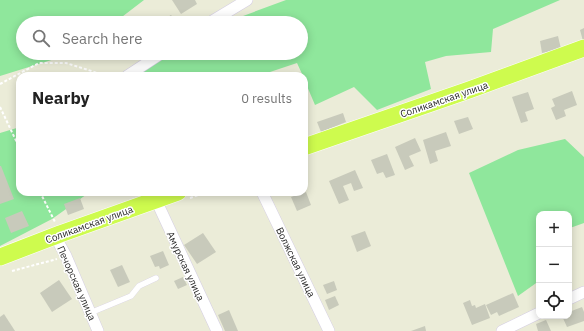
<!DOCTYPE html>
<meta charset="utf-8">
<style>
:root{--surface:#fff;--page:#f6f6f6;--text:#222;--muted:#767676;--line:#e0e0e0}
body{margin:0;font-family:"IBM Plex Sans",sans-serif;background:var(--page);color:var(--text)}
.controls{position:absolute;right:12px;bottom:12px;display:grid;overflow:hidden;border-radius:8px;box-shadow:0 2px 10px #0003}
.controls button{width:36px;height:36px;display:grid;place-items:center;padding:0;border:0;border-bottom:1px solid var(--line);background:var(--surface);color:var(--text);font:20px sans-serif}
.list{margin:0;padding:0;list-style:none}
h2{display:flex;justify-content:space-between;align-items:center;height:52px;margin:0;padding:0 16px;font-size:17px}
h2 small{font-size:13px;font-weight:400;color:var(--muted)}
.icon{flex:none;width:22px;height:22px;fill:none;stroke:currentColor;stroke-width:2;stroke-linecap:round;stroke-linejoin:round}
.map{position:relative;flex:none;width:584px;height:331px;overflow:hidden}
.search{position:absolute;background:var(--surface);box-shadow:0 2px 10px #0003;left:16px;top:16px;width:292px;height:44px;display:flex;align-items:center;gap:10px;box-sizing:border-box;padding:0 14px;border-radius:22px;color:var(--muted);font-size:15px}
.panel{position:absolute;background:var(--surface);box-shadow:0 2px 10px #0003;left:16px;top:72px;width:292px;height:124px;border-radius:12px}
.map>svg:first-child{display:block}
.green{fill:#8fe79c}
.building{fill:#c8cabb}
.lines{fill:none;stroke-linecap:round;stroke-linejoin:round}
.service-casing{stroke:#d4cde3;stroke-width:6}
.minor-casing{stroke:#d4cde3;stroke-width:12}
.primary-casing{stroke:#fff;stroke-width:18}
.path{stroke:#fff;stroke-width:2;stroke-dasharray:3 2;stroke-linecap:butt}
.service{stroke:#fff;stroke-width:5.5}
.minor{stroke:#fff;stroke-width:11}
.primary{stroke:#cefb4e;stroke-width:17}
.labels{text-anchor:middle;stroke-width:3;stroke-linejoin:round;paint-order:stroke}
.street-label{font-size:10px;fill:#282828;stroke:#fff}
</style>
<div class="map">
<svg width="584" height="331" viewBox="0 0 584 331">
<rect width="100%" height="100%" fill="#ebecd8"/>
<g class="green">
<path d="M0 0H144L114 23H23V53H74L0 76Z"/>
<path d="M286 0H560L493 29 491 52 446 56 425 62 431 89 377 110 354 87 315 105 304 79V76H303L297 63 267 73 265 76H132L166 53H301V23H224Z"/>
<path d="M20 127V192H90L52 219 0 246V133Z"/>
<path d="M565 139 584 157V223L570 228 569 232V214H539V281L518 296 469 173 518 150Z"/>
</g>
<g class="building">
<path d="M172 0H195L197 4 181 14Z"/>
<path d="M171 15 177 23H158Z"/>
<path d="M584 28V41H583L580 30Z"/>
<path d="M558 36 561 49 542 53 540 41Z"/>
<path d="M572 91 577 105 564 110 566 116 556 120 551 108 555 106 552 99Z"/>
<path d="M528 92 534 109 525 112 528 121 521 123 512 97Z"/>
<path d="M343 113 346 122 321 132 317 122Z"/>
<path d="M468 117 473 129 459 134 454 121Z"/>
<path d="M446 132 451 146 435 151 438 161 430 164 423 140Z"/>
<path d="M415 138 421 151 409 156 414 166 405 170 395 147Z"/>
<path d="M387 154 395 175 386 178 383 172 377 174 371 160Z"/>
<path d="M0 166H1L14 199 0 204Z"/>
<path d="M355 170 363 188 354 191 351 183 343 186 349 200 339 204 329 181Z"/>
<path d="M306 192 311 205 297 211 291 197Z"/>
<path d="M80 198 84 209 68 215 64 204Z"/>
<path d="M22 211 29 226 11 233 5 218Z"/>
<path d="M365 231 371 246 357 252 351 236Z"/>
<path d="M203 233 216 252 197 264 184 245Z"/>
<path d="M163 251 169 265 160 269 159 266 155 267 150 256Z"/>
<path d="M122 265 130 282 118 287 110 270Z"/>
<path d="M183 277 187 285 178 289 174 281Z"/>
<path d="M59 280 72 299 52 312 40 293Z"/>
<path d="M334 281 337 290 327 294 323 285Z"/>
<path d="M513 293 519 307 499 316 497 312 491 315 486 305Z"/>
<path d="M335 296 339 305 329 310 325 300Z"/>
<path d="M470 300 472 306 475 305 476 308 485 304 490 318 472 325 463 303Z"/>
<path d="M582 307 584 312V321L567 327 562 316H569V312Z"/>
<path d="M229 310 238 331H225L218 315Z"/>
<path d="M4 314 15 331H0V317Z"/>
<path d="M546 320 551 331H538L536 324Z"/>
<path d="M425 326 426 331H411Z"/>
</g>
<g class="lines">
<defs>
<path id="service" d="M90 313 131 296 139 286 156 278"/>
<g id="minor">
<path d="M209 23 247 0"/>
<path d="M127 76 162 53"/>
<path d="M262 192 329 331"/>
<path d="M156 200 217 331"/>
<path d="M55 236 66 256 98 331"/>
<path d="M569 299 584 292"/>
<path d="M502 331 539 313"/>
</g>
<g id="primary">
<path d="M304 147 469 90 584 48"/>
<path d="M0 257 60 234 178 192"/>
</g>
</defs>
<use href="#service" class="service-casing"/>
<use href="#minor" class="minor-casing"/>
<use href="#primary" class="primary-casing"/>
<g class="path">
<path d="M0 84 39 63H66L107 76"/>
<path d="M0 107 20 149"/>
<path d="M40 192 55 222"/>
<path d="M190 198 206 192"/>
<path d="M12 271 57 259"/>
</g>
<use href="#service" class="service"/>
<use href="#minor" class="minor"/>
<use href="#primary" class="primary"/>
</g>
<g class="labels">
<g class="street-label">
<text transform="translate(444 99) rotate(-19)" y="4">Соликамская улица</text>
<text transform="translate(89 224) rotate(-20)" y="4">Соликамская улица</text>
<text transform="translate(296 262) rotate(64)" y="4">Волжская улица</text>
<text transform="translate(186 266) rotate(65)" y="4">Амурская улица</text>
<text transform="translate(77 283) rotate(66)" y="4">Печорская улица</text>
</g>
</g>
</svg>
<div class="controls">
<button>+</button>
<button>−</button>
<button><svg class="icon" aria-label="locate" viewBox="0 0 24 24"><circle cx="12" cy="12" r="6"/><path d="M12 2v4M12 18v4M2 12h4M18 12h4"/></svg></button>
</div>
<div class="search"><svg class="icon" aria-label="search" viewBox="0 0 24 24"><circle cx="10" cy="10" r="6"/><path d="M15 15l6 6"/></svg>Search here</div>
<section class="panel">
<h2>Nearby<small>0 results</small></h2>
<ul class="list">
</ul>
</section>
</div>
